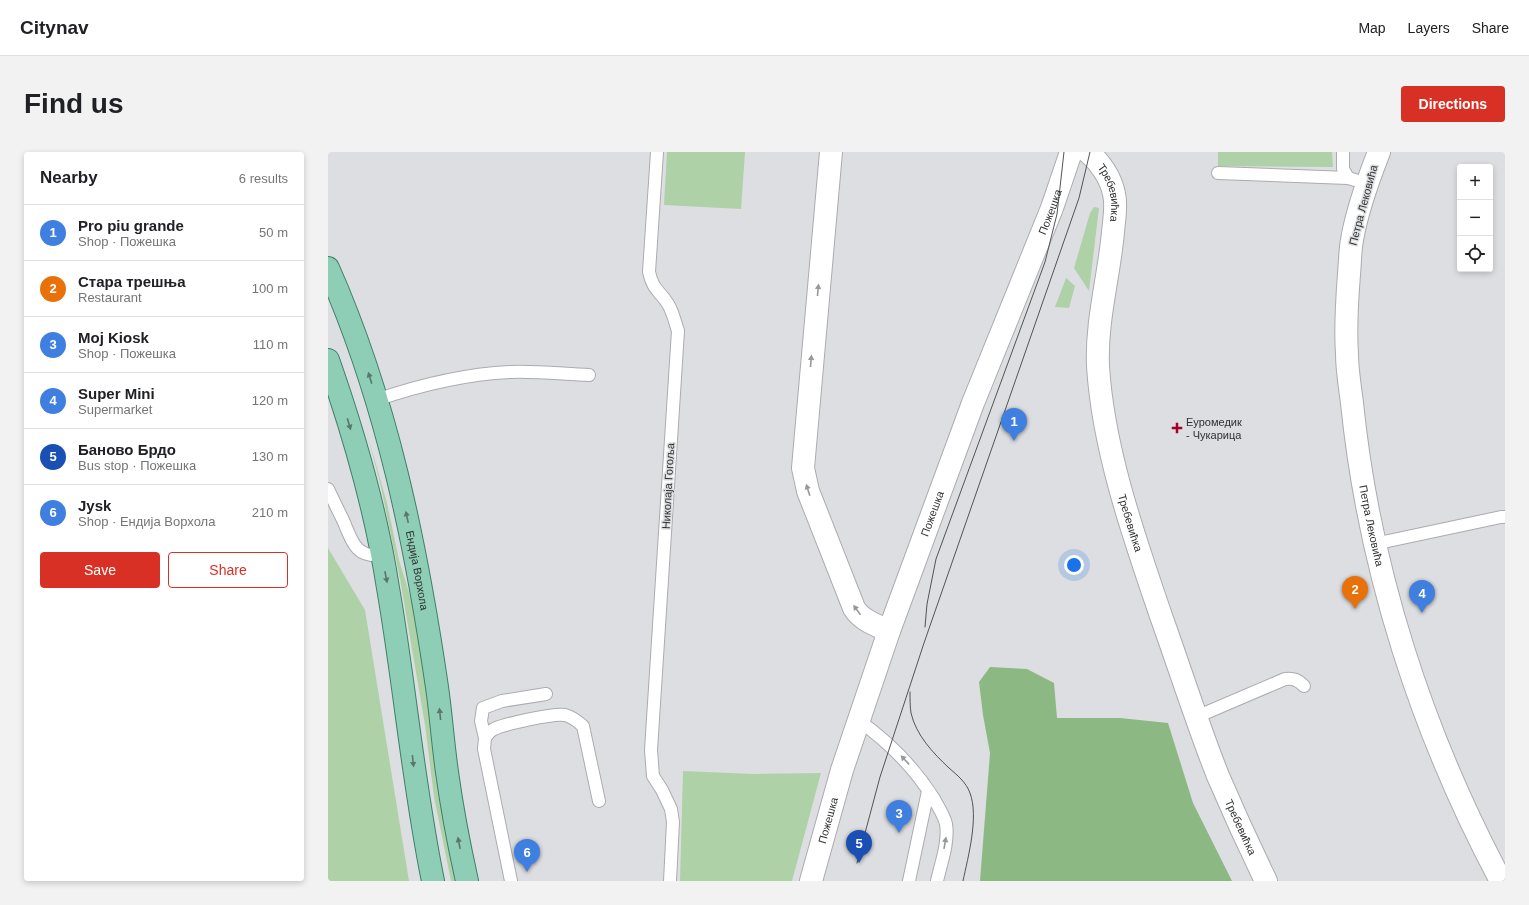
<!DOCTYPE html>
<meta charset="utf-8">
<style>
:root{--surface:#fff;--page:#f2f2f2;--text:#202124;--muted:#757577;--line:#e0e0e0;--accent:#d93025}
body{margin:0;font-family:Arial,sans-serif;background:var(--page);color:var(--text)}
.controls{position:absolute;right:12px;top:12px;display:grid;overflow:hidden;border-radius:4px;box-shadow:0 2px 6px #0003}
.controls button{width:36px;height:36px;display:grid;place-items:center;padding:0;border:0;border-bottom:1px solid var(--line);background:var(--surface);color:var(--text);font:20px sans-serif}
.you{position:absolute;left:746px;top:413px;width:14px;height:14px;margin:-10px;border:3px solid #fff;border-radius:50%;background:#1a73e8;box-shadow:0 0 0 6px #1a73e833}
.badge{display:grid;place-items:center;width:26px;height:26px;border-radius:50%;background:var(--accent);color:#fff;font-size:13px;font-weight:700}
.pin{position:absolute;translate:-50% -33px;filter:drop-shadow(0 1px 2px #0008)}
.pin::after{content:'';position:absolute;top:21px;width:14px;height:12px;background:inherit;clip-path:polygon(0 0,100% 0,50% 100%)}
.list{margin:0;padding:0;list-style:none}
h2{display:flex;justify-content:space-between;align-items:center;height:52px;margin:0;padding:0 16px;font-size:17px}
h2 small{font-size:13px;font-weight:400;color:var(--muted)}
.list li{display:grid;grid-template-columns:26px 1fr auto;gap:12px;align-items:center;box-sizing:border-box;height:56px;padding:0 16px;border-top:1px solid var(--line)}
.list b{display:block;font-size:15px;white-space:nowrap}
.list p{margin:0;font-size:13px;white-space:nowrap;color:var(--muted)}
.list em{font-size:13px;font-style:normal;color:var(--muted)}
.actions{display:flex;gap:8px;padding:12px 16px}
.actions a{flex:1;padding:9px 0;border:1px solid var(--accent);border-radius:4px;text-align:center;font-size:14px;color:var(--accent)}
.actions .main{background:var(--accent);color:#fff}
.icon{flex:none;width:22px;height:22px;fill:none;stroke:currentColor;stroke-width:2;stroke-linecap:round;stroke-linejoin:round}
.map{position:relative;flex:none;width:1177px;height:729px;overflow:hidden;border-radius:4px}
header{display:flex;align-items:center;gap:24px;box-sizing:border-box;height:56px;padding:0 20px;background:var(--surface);border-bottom:1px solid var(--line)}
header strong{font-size:19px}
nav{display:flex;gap:22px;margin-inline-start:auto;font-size:14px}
.intro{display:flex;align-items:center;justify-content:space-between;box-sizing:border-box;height:96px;padding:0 24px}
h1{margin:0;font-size:28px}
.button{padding:10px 18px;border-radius:4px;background:var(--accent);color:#fff;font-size:14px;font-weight:700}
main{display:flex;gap:24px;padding:0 24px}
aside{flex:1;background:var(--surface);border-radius:4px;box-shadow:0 2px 6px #0003}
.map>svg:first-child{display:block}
.green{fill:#aed1a8}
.forest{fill:#8cb883}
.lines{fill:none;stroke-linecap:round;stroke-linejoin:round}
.lane-casing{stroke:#abacaf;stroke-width:14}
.street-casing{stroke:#abacaf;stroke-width:24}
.secondary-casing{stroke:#abacaf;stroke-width:24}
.primary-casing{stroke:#3c8068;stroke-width:24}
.lane{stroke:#fff;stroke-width:12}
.street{stroke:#fff;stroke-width:22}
.secondary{stroke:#fff;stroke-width:22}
.primary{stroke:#8ecdb6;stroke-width:22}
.tram{stroke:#525355;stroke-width:1}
.oneway{fill:#979898}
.oneway2{fill:#5a776d}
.poi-dot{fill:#a20226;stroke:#dddee1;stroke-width:1.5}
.labels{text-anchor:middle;stroke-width:3;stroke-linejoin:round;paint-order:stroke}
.street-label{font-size:11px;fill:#2f3031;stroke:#dddee1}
.poi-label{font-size:11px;fill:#2f3031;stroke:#dddee1;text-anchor:start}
</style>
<header>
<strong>Citynav</strong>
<nav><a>Map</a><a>Layers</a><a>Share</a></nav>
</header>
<div class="intro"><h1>Find us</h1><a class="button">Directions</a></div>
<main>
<aside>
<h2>Nearby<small>6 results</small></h2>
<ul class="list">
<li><span class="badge" style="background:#3f7fe0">1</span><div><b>Pro piu grande</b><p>Shop · Пожешка</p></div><em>50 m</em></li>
<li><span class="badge" style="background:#e8710a">2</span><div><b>Стара трешња</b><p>Restaurant</p></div><em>100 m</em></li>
<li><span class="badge" style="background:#3f7fe0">3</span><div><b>Moj Kiosk</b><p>Shop · Пожешка</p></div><em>110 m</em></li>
<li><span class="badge" style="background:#3f7fe0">4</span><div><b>Super Mini</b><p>Supermarket</p></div><em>120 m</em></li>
<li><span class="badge" style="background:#1a4fb4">5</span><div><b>Баново Брдо</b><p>Bus stop · Пожешка</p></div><em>130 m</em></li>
<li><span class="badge" style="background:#3f7fe0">6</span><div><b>Jysk</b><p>Shop · Ендија Ворхола</p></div><em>210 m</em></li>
</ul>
<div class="actions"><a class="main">Save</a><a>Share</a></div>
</aside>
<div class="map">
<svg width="1177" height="729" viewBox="0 0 1177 729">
<rect width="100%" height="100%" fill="#dddee1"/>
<g class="green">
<path d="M339 0H417L413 57 336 53Z"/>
<path d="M890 0H1004L1005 15 890 14Z"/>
<path d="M766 55 771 56 761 139 746 116 762 61Z"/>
<path d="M738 126 747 134 741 156 727 155Z"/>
<path d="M39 281 59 351 71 408 87 460 133 729H123L106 645 97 573 72 427 53 335Z"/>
<path d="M0 396 37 458 81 729H0Z"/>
<path d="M355 619 425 622 493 621 464 729H352Z"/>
</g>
<path class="forest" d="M662 515 699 517 726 531 729 566H792L840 571 865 651 904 729H652L662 601 655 563 651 530Z"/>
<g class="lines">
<defs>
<g id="lane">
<path d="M329 0 321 120C325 138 331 138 340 152 345 160 347 170 350 179L323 598 325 624 334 638 343 657 345 670 342 729"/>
<path d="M1015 0V17L1020 26 1027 28"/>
<path d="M890 21 1020 26"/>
<path d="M48 248C89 234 139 222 182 220 208 219 235 222 261 223"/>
<path d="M0 337C5 348 10 358 15 368 24 389 27 406 54 403"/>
<path d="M1046 392 1173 365H1177"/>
<path d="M868 565 957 527C966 526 970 528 976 534"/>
<path d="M530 568C561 590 586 615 606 647 610 655 616 663 618 672 621 690 613 711 609 729"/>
<path d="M157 586 153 569 155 556 174 549 218 542"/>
<path d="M183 729 156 597 157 586C159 583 162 579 166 577 177 572 225 561 237 563 245 565 249 569 255 574L271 649"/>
<path d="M581 729 600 639"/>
</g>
<g id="street">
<path d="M503 0 475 316 480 339 526 456C533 468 548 473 561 479"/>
<path id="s1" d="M760 0C772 10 783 26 786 42 789 54 786 68 785 80 781 125 768 169 770 214 775 297 806 385 833 464 852 517 869 571 890 624 905 659 921 694 938 729"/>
<path id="s2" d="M1051 0C1040 28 1029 58 1024 88 1022 99 1022 111 1021 122 1019 148 1017 175 1019 202 1019 218 1022 235 1024 251 1041 418 1094 581 1173 729"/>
</g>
<g id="secondary">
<path id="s3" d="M483 729 514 618 561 479 645 251 724 56 743 0"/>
</g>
<g id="primary">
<path id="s4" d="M0 116C59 249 88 392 109 535 113 563 115 592 119 620 124 657 131 693 139 729"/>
<path d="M0 208C26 282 48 358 60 436 77 534 85 632 105 729"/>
</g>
</defs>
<use href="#lane" class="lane-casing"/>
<use href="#street" class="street-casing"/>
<use href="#secondary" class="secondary-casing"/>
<use href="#primary" class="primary-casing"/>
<use href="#lane" class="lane"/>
<use href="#street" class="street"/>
<use href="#secondary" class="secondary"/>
<use href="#primary" class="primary"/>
<g class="tram">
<path d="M597 475 599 452 608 407 717 110 729 62 736 0"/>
<path d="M582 540C582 547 582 555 583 561 588 583 605 601 621 616 629 623 638 630 642 641 651 665 640 705 635 729"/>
<path d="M529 711 552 625 596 491 751 46 762 0"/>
</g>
</g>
<defs><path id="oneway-solid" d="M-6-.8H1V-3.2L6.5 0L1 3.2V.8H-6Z"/></defs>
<g class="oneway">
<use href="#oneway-solid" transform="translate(490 138) rotate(-85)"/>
<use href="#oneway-solid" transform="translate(483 209) rotate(-85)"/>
<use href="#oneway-solid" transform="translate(480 338) rotate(-108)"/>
<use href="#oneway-solid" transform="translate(529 458) rotate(-126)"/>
<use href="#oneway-solid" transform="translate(577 608) rotate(-133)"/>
<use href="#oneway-solid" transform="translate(617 691) rotate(-80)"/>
</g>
<g class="oneway2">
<use href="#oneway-solid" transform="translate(42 226) rotate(-107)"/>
<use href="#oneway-solid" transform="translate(21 272) rotate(73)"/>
<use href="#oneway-solid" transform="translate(79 365) rotate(-102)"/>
<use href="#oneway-solid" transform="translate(58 425) rotate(79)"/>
<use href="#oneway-solid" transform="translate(112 562) rotate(-96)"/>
<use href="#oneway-solid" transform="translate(85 609) rotate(84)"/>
<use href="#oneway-solid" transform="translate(131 691) rotate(-101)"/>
</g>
<path class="poi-dot" d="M847 270h4v4h4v4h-4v4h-4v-4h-4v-4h4z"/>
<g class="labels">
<g class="street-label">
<text dy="4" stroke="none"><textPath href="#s1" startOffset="48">Требевићка</textPath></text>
<text transform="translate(1035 53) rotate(-75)" y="4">Петра Лековића</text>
<text dy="4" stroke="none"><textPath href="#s3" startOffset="711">Пожешка</textPath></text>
<text transform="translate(340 334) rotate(-87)" y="4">Николаја Гогоља</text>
<text dy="4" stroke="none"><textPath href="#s3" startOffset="387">Пожешка</textPath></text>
<text dy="4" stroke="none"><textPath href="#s1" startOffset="384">Требевићка</textPath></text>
<text dy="4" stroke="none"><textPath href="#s2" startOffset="380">Петра Лековића</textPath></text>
<text dy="4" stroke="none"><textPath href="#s4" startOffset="316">Ендија Ворхола</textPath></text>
<text dy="4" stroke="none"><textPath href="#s3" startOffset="63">Пожешка</textPath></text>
<text dy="4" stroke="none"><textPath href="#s1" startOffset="708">Требевићка</textPath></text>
</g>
<g class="poi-label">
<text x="858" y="274">Еуромедик<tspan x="858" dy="13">- Чукарица</tspan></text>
</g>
</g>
</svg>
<div class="controls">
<button>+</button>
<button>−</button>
<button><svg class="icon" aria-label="locate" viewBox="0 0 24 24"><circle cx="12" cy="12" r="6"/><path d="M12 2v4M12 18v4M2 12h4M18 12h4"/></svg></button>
</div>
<div class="you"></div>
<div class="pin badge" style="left:686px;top:289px;background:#3f7fe0">1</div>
<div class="pin badge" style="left:1027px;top:457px;background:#e8710a">2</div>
<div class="pin badge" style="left:571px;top:681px;background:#3f7fe0">3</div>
<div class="pin badge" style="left:1094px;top:461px;background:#3f7fe0">4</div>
<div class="pin badge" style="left:531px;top:711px;background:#1a4fb4">5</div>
<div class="pin badge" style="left:199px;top:720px;background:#3f7fe0">6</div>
</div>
</main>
